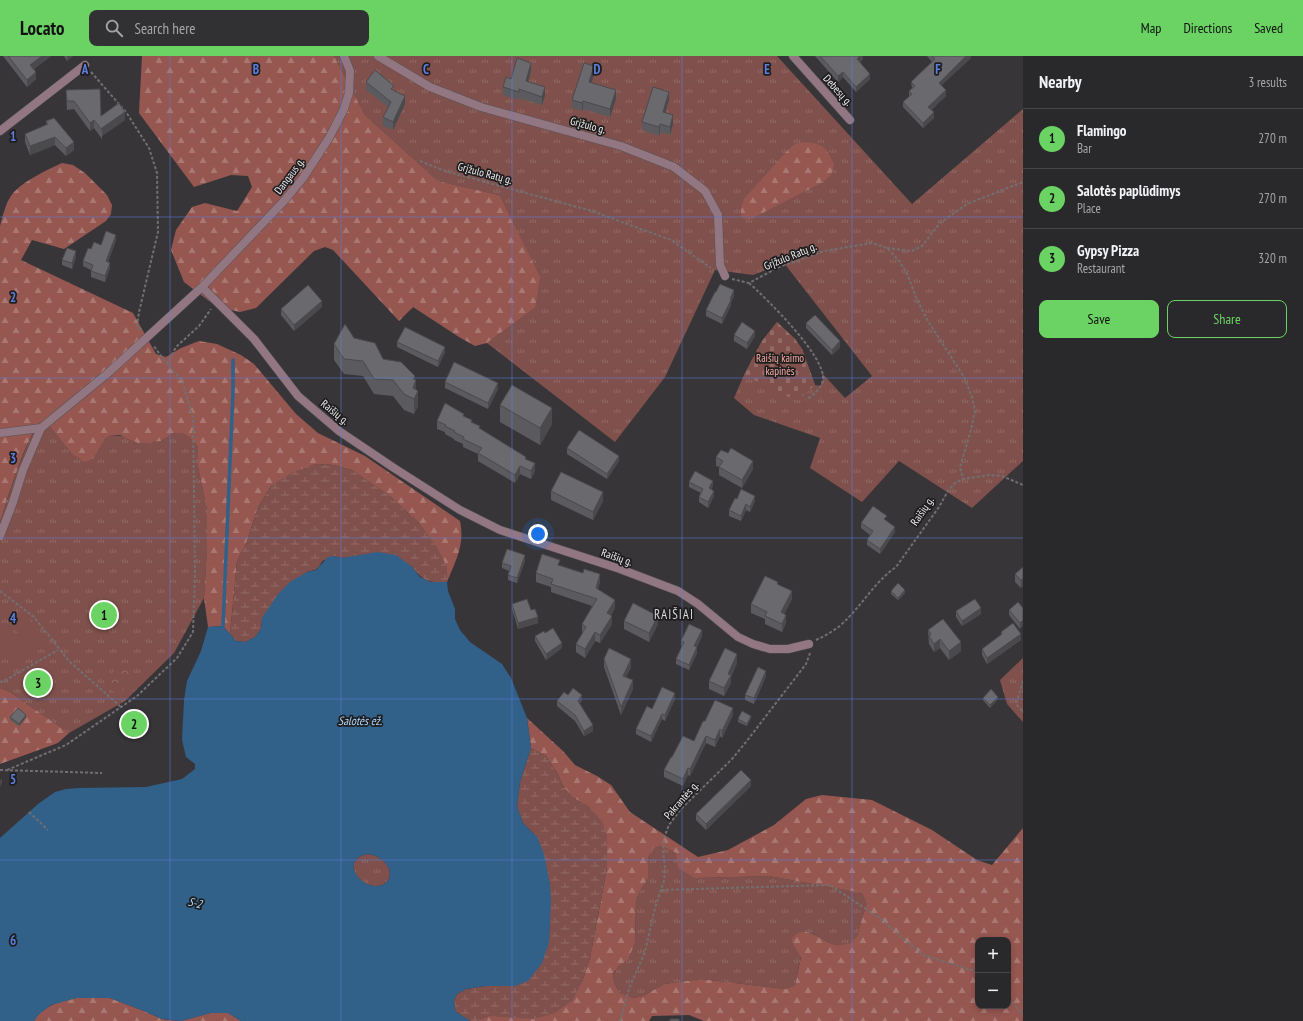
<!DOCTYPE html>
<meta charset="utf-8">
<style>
:root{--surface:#29282a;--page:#313032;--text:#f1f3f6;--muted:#a5a6a8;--line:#454447;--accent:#6bd363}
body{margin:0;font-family:"PT Sans Narrow",sans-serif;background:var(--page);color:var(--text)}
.controls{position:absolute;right:12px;bottom:12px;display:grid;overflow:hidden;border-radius:8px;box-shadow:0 2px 6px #0003}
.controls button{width:36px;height:36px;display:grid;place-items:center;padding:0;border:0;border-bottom:1px solid var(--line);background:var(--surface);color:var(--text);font:20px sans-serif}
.you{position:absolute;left:538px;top:478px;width:14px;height:14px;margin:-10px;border:3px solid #fff;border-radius:50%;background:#1a73e8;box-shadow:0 0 0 6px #1a73e833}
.badge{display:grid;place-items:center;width:26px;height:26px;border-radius:50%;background:var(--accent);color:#111;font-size:13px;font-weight:700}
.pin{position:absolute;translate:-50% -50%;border:2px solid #fff;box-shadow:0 1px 4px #0006}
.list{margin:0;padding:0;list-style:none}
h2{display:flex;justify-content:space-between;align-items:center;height:52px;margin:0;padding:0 16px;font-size:17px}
h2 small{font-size:13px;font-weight:400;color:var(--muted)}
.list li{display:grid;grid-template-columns:26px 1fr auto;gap:12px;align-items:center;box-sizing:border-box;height:60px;padding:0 16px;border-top:1px solid var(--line)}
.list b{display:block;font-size:15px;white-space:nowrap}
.list p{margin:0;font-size:13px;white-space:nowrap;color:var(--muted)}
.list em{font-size:13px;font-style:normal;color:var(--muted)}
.actions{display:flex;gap:8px;padding:12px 16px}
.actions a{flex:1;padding:9px 0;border:1px solid var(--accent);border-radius:8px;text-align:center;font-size:14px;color:var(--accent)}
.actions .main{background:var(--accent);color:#111}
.icon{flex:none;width:22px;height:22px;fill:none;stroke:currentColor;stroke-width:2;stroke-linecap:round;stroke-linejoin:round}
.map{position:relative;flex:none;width:1023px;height:965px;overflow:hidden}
header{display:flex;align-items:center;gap:24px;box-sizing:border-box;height:56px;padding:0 20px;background:var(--accent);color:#111}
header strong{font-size:19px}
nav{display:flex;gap:22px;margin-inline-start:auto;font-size:14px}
.search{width:280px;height:36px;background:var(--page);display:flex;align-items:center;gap:10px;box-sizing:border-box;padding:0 14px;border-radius:8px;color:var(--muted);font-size:15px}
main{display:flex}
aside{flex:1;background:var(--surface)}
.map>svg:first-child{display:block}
.grass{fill:url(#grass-tufts)}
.forest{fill:url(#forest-firs);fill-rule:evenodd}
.wetland{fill:url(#wetland-marsh)}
.cemetery{fill:url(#cemetery-stones)}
.park{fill:url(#park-crowns)}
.pitch{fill:#80514c}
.water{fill:#316089;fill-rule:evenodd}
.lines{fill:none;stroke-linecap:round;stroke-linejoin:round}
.stream{stroke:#316089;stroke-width:3.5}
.street-casing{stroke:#555355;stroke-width:9}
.path{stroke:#716f71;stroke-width:2;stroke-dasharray:3 2;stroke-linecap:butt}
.street{stroke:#927682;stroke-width:8}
.wall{fill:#5b5b5f}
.shaded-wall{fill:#4a4a4d}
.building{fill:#6a6a6e;stroke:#4a4a4d}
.grid{fill:none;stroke:#5c7edf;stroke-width:1;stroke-opacity:0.55}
.labels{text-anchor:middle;stroke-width:3.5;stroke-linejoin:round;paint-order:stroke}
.street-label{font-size:11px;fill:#f0eef0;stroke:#1e1d1e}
.park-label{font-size:11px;fill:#faaea5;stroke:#1e1d1e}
.water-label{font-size:12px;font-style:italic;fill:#aed7fd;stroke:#1e1d1e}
.quarter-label{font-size:13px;letter-spacing:1px;fill:#dcd9dd;stroke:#1e1d1e}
.grid-label{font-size:13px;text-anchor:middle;font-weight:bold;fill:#5c7edf;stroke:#1e1d1e;stroke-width:3.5;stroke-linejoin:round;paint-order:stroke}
</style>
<header>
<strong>Locato</strong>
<div class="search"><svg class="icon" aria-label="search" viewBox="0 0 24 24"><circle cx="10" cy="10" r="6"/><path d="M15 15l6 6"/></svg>Search here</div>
<nav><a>Map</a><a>Directions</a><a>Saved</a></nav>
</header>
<main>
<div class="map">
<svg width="1023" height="965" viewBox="0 0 1023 965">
<defs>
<pattern id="grass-tufts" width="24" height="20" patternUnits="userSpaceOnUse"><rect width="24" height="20" fill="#80514c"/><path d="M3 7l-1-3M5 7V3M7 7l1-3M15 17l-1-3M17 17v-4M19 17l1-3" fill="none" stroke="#926a66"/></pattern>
<pattern id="forest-firs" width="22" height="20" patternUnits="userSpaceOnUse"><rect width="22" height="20" fill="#965751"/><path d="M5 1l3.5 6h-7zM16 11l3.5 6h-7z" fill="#aa7873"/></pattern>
<pattern id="wetland-marsh" width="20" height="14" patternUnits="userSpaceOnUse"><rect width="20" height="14" fill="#80514c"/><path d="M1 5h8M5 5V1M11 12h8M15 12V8" fill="none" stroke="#926a66"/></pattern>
<pattern id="cemetery-stones" width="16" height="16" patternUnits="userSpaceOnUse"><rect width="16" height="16" fill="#80514c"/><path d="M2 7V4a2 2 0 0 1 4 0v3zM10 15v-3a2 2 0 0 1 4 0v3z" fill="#926a66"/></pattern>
<pattern id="park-crowns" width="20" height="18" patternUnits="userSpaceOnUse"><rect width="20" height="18" fill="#80514c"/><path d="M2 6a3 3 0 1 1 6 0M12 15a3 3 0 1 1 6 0" fill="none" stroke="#926a66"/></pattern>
</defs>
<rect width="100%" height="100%" fill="#373538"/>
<g class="grass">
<path d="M334 0H777L912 148 1023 53V405L972 452 899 405 862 446 810 412 820 382 754 359 734 342 744 319 762 285 777 266 795 283 802 293 815 329 820 330 823 324 822 317 845 342 872 320 784 207 753 219 715 214 665 321 615 386 487 287 535 252 499 139 438 125 365 59Z"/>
<path d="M41 368 51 372 71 397 94 402 105 383 112 379 161 385 174 377H183L190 382 198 391V411L207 454V490L204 542 174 597 125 645 69 677 10 636 0 632V466L17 414 29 385 37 370Z"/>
<path d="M1023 602V666L1007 648 1000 624Z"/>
<path d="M661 790 676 797 695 822 769 820 863 837 867 846 857 880 851 888 836 890 812 877 802 876 791 885 801 900 795 929 786 933 701 923 664 928 643 940 633 942 620 937 614 927 613 919 619 910 628 904 635 887 636 844 641 833 648 823V802L654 792Z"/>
<path d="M368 798C373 799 378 800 382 804 391 810 394 824 382 829 361 836 338 803 368 798Z"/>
</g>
<g class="forest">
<path d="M142 0H334L365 59 438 125 499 139 540 221 535 252 487 287 475 290 459 281 413 251 399 265 333 194 325 191 314 195 256 252 240 256 217 251 184 226 171 194 176 174 192 151 205 147 237 155 252 131 248 120 231 119 194 131 139 57Z"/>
<path d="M805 86C825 89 825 90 834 108L831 119 823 126 749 164 741 161V154L744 143 787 95 795 88Z"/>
<path d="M62 107 73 109 85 117 107 139 112 149 111 158 106 165 64 193 32 184 21 204 133 257 156 298 166 301 181 292 199 285 217 288 241 299 254 308 296 358 318 377 365 400 460 465C465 489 456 504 447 526V511L419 467 391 441 352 414 334 409 315 408 271 430 258 451 246 488 237 505 230 578 223 570 208 571 204 542 207 490V454L198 411V391L190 382 183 377H174L161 385 138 387 120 379H112L105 383 94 402 85 406 71 397 51 372 41 368C27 375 6 448 0 466V170C3 159 6 145 14 136 27 123 45 115 62 107Z"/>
<path d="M0 632 10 636 69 677 58 687 0 708Z"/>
<path d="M527 662 563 695 575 709 597 720 611 729 630 756 698 801 728 794 774 769 806 743 822 739 872 744 932 774 977 804 992 809 1023 772V965H704L689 959 652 960 649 965H477L488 960H500L582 926 590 902 607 812V780L589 751 572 741 563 730 558 718 546 700 531 692ZM661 790 676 797 678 812 695 822 769 820 862 837 867 846 857 880 851 887C846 888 840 890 835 889 821 885 803 864 791 885L801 901 795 929 786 933 701 923 664 928 643 940 633 942 620 937 614 927 613 918 619 910 628 904 635 887 636 844 641 833 648 823V802L654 792ZM978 884H1008V950H978Z"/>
<path d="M76 942H110L144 955 162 963 178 965H34C43 949 60 946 76 942Z"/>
<path d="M210 957H228L241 965H181Z"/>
</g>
<g class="wetland">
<path d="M315 408 334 409 352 414 391 441 419 467 437 491 447 511V526C427 527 424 525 411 510L348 501 341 502 335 500 322 505C319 513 315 514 307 516L262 562 261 573 255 581 245 586 236 585 230 578 237 505 246 488 258 451 271 430 291 417Z"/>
<path d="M531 692 546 700 558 718 563 730 572 741 589 751 602 765 607 780V812L590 902 582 926 573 944 555 957 534 963 488 960 477 965H470L455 955 454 944 457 938 466 933 485 930 549 887 550 829 537 781 523 767 517 750 520 726Z"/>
</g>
<path class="cemetery" d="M777 266 795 283 802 293 815 329 798 344 791 342 744 319 762 285Z"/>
<path class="park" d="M121 608 136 621 117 640 104 625Z"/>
<g class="pitch">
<path d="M21 554 43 579 30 590 8 566Z"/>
<path d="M2 570 24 595 11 606 0 594V572Z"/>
</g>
<path class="water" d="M378 496 396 499 411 510 420 521 431 526H447L448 535 455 553V563L460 574 470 586 502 608 511 622 527 662 531 692 520 726 517 750 523 767 537 781 544 798 550 829 551 844 549 887 542 907 528 925 515 930H485L466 933 457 938 454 944 455 955 470 965H241L228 957H211L181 965 162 963 144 955 110 942H76L51 949 38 959 34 965H0V782L38 748 55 736 66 733 79 732 146 731 182 723 195 713V708L186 701 182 684 184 644 187 625 201 595 208 571 223 570 236 585 245 586 255 581 261 573 262 562 278 538 290 526 307 516 316 514 328 501 335 500 341 502ZM368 798C373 799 378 800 382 804 391 810 394 824 382 829 361 836 338 803 368 798Z"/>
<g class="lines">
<path class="stream" d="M223 570 233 336V304"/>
<defs>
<g id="street">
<path d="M378 0 430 31 481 51 621 90 674 111 705 135 718 159 720 209 725 220"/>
<path d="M793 0 850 64"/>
<path d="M0 75 85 9"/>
<path d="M202 231 254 283 298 340 339 375 394 412 460 454 500 474 620 513 678 535 698 548 738 581 753 588 770 593H788L809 588"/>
<path d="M0 377 41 372 108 317 202 231 284 145 303 122 329 82 344 53 349 37 350 15 344 0"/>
<path d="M0 480 13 446 23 414 41 372"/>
</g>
</defs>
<use href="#street" class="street-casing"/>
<g class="path">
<path d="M91 16 126 56 149 92 157 117 158 176 139 256 137 270 142 274"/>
<path d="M420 105 445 115 592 155 671 184 711 212"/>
<path d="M887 192 912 195 922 190 940 167 967 148 1023 126"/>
<path d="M732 223 749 227 779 211 824 195 872 187 887 192 900 206 908 220 917 244 928 265 964 321 972 341 975 355 971 374 960 411 963 423"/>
<path d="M749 227C767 243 825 300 823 323 822 332 813 339 806 344"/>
<path d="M167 308 176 291 199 270 211 253"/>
<path d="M0 535 34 561 69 605 121 651"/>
<path d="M816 584C827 579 839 572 847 563 864 546 876 525 896 511L939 451 948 435 955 427 963 423 989 419 1002 420 1023 429"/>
<path d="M1023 625 1016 648 1023 656"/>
<path d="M0 626 4 625 58 594"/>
<path d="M0 714 102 717"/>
<path d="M7 714 66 689 137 640 177 602 193 576 195 517 193 361 182 325 167 308 153 289"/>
<path d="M29 756 48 774"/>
<path d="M661 834 830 829 878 861 923 899 978 916"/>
<path d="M1008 943 1023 958"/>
<path d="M620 965 630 930 645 896 655 852 664 825 665 812 663 795 664 782 669 769 680 754 732 703 746 686 806 608 810 597"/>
</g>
<use href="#street" class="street"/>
</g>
<g class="wall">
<path d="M3 0H51L34 13 36 23 27 31Z"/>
<path d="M64 0H73L67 5Z"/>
<path d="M815 0H863V3L860 6 870 23 856 36 843 21 838 26Z"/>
<path d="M927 0H971V2L941 29 946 40 931 54 934 62 923 72 903 51V46L909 41V35L912 32 911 26 932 6Z"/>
<path d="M531 15 528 26 545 40 542 49 519 42V44L503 39V31Z"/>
<path d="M594 19 591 27 616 43 610 61 583 53 582 55 572 52V44Z"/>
<path d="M366 26 394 34 405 48 393 74 383 70V61L388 51 366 34Z"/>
<path d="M66 34 101 60 125 64 102 80V83L94 72 90 75 74 53 67 54Z"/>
<path d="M669 44 665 57 673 68 670 79 660 76 659 80 642 74V66Z"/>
<path d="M46 65 74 94 66 100 55 89 30 99 25 86V78L46 69Z"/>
<path d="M116 184 108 206 110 212 105 226 91 221V214L83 210V205L91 193Z"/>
<path d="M76 201 72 213 62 209V204Z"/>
<path d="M734 240 731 246V249L722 268 706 260V254Z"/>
<path d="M322 251 294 275 281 259V253Z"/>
<path d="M806 267 840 291 832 299 806 272Z"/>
<path d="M734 279 755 280 747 293 734 285Z"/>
<path d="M354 282 383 303 415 324 418 350 414 358 404 354 393 340 374 338 363 320 344 318 334 304V288Z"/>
<path d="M397 286 445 296 438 311 397 291Z"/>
<path d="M445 326 498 333 488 353 445 332Z"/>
<path d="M500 349 552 368 540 389 500 366Z"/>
<path d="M464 360 480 373 526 403 535 415 531 423 520 418 515 427 478 405V398L463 391V388L454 384V383L445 378V376L437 373V365Z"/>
<path d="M567 392 619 405 607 423 567 398Z"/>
<path d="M716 401 753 413 742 432 719 419V411L716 410Z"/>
<path d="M689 426 713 430 711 433 714 440 708 452 699 446V441L701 437 689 431Z"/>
<path d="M551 435 603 445 593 464 551 444Z"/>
<path d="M737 443 755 445 750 456 746 454 741 465 729 460V454Z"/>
<path d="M887 465 895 476 880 498 867 489V484L870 479 861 472V467Z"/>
<path d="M525 505 517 527 508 524V519L509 515 502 512V507Z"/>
<path d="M560 509 600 526 598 533 615 552 611 559 612 568 600 587 595 585 585 602 576 596V588L583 577 582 576V568L592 550 551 536V531L536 526V517Z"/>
<path d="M1023 511 1021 532 1015 526V518Z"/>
<path d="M778 528 792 543 784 558 786 567 782 576 765 568V563L751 557V548Z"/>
<path d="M891 535 905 537 898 544 891 538Z"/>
<path d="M512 548 531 554 538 567 518 573 512 553Z"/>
<path d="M1023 552 1020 573 1009 559V554Z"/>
<path d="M956 555 981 558 962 570 956 561Z"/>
<path d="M97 559H110L106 567 97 562Z"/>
<path d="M624 565 658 568 649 586 624 573Z"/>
<path d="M928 574 961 595 949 604 940 592 934 596 929 588Z"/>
<path d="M1001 576 1021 584 987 608 982 599V593L1001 580Z"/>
<path d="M545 577 562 592 546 604 535 585V580Z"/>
<path d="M702 580 697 591V597L689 614 676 608V603L682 591 681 585Z"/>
<path d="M604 603 631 611 626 621 633 633 621 659 604 611Z"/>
<path d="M737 607 731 621V627L724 640 709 633V625Z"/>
<path d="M766 620 754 648 745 644V639Z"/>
<path d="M45 625 39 634 31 629V626Z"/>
<path d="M568 639 582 645 580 647 593 675 584 680 575 665 557 650V645Z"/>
<path d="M983 642 998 643 990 652 983 644Z"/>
<path d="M675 643 665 665 662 663 651 686 636 678V673L652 653Z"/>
<path d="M733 659 722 682 720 680 715 691 706 687 690 720 688 719 683 730 664 721V714L672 701 694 685 705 665Z"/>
<path d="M10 661H26L19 670 10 664Z"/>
<path d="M751 662 747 670 738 666V663Z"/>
<path d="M751 730 706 774 696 764V758Z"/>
</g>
<g class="shaded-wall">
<path d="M42 0H51L30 16V9Z"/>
<path d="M67 0H73L67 5Z"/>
<path d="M860 0H863V3L857 9V3Z"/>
<path d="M966 0H971V2L939 32V27Z"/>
<path d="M531 7V15L526 34V25Z"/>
<path d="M594 10V19L589 34V26Z"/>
<path d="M36 16V23L27 31V24Z"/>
<path d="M843 16V21L838 26V20Z"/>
<path d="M870 18V23L856 36V31Z"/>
<path d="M545 31V40L542 49V41Z"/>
<path d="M616 34V43L610 61V53Z"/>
<path d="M946 34V40L928 56V51Z"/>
<path d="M669 36V44L663 64V56Z"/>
<path d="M405 40V48L393 74V66Z"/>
<path d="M583 45V53L582 55V47Z"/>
<path d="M125 56V64L102 80V72Z"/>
<path d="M934 56V62L923 72V67Z"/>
<path d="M673 59V68L670 79V71Z"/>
<path d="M94 64V72L90 75V67Z"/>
<path d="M660 68V76L659 80V71Z"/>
<path d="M55 81V89L30 99V90Z"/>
<path d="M74 86V94L66 100V92Z"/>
<path d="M116 179V184L106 211V205Z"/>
<path d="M76 195V201L72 213V207Z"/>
<path d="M110 207V212L105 226V220Z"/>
<path d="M734 234V240L731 246V249L722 268V262Z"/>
<path d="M322 245V251L294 275V269Z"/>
<path d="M755 275V280L747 293V287Z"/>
<path d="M840 285V291L832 299V294Z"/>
<path d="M445 291V296L438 311V305Z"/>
<path d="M415 320V328L416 324V338L418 335V350L414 358V343L413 342V323Z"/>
<path d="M498 327V333L488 353V347Z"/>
<path d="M552 352V368L540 389V372Z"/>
<path d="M619 400V405L607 423V418Z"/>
<path d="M753 405V413L742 432V424Z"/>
<path d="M535 407V415L531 423V415Z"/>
<path d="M520 410V418L515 427V419Z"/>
<path d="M713 425V430L709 437V432Z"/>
<path d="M714 435V440L708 452V446Z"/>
<path d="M603 436V445L593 464V456Z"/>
<path d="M755 440V445L750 456V451Z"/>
<path d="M746 448V454L741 465V460Z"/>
<path d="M895 471V476L880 498V493Z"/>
<path d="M525 499V505L517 527V522Z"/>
<path d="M600 518V526L596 540V532Z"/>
<path d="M1023 523V530L1021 532V524Z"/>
<path d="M905 534V537L898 544V542Z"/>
<path d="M792 535V543L781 565V556Z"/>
<path d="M615 544V552L607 565V557Z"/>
<path d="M981 552V558L962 570V565Z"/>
<path d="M110 556V559L106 567V564Z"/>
<path d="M786 559V567L782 576V568Z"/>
<path d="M612 560V568L600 587V579Z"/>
<path d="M658 560V568L649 586V577Z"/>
<path d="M538 561V567L518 573V567Z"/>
<path d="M1023 564V570L1020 573V567Z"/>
<path d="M702 574V580L694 596V590Z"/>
<path d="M595 576V585L585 602V593Z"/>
<path d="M1021 578V584L987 608V602Z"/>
<path d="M940 583V592L934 596V588Z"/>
<path d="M961 586V595L949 604V595Z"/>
<path d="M562 587V592L546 604V598Z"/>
<path d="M697 591V597L689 614V609Z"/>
<path d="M737 598V607L731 621V627L724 640V632L728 618Z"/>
<path d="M631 603V611L623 628V620Z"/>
<path d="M766 615V620L754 648V642Z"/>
<path d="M45 622V625L39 634V632Z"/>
<path d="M633 624V633L621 659V651Z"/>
<path d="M675 637V643L665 665V659Z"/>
<path d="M582 639V645L578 650V645Z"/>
<path d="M998 641V643L990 652V649Z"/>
<path d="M733 652V659L722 682V675Z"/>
<path d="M662 658V663L651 686V680Z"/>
<path d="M26 659V661L19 670V668Z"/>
<path d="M751 660V662L747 670V668Z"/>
<path d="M593 669V675L584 680V675Z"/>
<path d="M720 673V680L715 691V684Z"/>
<path d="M706 680V687L690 720V713Z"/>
<path d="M688 712V719L683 730V723Z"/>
<path d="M2 722V727L0 731V725Z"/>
<path d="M751 724V730L706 774V768Z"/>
</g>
<g class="building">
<path d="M8 0H42L30 9 36 16 27 24Z"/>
<path d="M820 0H860L857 3 870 18 856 31 843 16 838 20Z"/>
<path d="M932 0H966L939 27 946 34 928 51 934 56 923 67 903 46 912 38 909 35 915 30 911 26 935 3Z"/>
<path d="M517 2 531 7 526 25 545 31 542 41 519 33V36L503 31 506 21 511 23Z"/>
<path d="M584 7 594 10 589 26 616 34 610 53 583 45 582 47 572 44Z"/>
<path d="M375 14 394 30 391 33 405 40 393 66 383 61 391 46 366 26Z"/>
<path d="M653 31 669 36 663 56 673 59 670 71 660 68 659 71 642 66Z"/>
<path d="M100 33 101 60 119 47 125 56 102 72V74L94 64 90 67 74 45H67L66 34Z"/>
<path d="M54 62 74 86 66 92 55 81 30 90 25 78 48 68 46 65Z"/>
<path d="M106 175 116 179 106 205 110 207 105 220 91 215 93 209 83 205 88 192 91 193 94 186 101 189Z"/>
<path d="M67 192 76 195 72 207 62 204Z"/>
<path d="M720 228 734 234 730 243 731 244 722 262 706 254 715 236H716Z"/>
<path d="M308 229 322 245 294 269 281 253Z"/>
<path d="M815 259 840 285 832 294 806 267Z"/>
<path d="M742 266 755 275 747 287 734 279Z"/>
<path d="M345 268 354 282 375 287 383 303 401 306 415 320 413 323 416 324 413 332 418 335 414 343 404 338 393 324 374 323 363 305 344 303 334 288Z"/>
<path d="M405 271 445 291 438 305 397 286Z"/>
<path d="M454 306 498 327 488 347 445 326Z"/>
<path d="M512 329 552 352 540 372 500 349Z"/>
<path d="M445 347 464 358 463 360 472 364 471 366 480 370 479 372 526 401 525 403 535 407 531 415 520 410 515 419 478 397 482 392 463 383 464 381 454 376 455 375 445 370 446 369 437 365Z"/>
<path d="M579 374 619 400 607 418 567 392Z"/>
<path d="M731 392 753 405 742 424 719 411 723 405 716 401 721 394 728 397Z"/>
<path d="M695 415 713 425 709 432 714 435 708 446 699 441 703 433 689 426Z"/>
<path d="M561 416 603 436 593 456 551 435Z"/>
<path d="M741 433 755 440 750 451 746 448 741 460 729 454 735 442 737 443Z"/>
<path d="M873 450 887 460 884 463 895 471 880 493 867 484 873 475 861 467Z"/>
<path d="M507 493 525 499 517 522 508 519 511 510 502 507Z"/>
<path d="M542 498 560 504 558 509 583 517 584 513 600 518 596 532 615 544 607 557 612 560 600 579 595 576 585 593 576 588 586 571 582 568 597 543 551 528 553 523 536 517Z"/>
<path d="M1023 511V523L1021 524 1015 518Z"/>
<path d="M765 520 778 526 777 528 792 535 781 556 786 559 782 568 765 560 767 556 751 548Z"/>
<path d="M898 527 905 534 898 542 891 535Z"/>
<path d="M527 543 531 554 535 553 538 561 518 567 512 548Z"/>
<path d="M975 543 981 552 962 565 956 555Z"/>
<path d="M1018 546 1023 552V564L1020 567 1009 554Z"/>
<path d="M633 547 658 560 649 577 624 565Z"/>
<path d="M101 551 110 556 106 564 97 559Z"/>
<path d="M943 563 961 586 949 595 940 583 934 588 929 580 931 578 928 574Z"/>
<path d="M1013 567 1021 578 987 602 982 593 1002 578 1001 576Z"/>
<path d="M689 568 702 574 694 590 697 591 689 609 676 603 684 586 681 585Z"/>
<path d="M553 572 562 587 546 598 535 580 544 575 545 577Z"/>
<path d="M609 592 631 603 623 620 633 624 621 651 604 603Z"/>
<path d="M725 592 737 598 728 618 731 619 724 632 709 625Z"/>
<path d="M758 611 766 615 754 642 745 639Z"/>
<path d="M37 617 45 622 39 632 31 626Z"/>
<path d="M662 631 675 637 665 659 662 658 651 680 636 673 647 650 652 653Z"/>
<path d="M573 632 582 639 578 645 593 669 584 675 575 659 557 645 564 636 568 639Z"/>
<path d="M991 633 998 641 990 649 983 642Z"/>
<path d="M715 644 733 652 722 675 720 673 715 684 706 680 690 713 688 712 683 723 664 714 671 701H672L683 680 694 685 703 665H705Z"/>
<path d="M18 652 26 659 19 668 10 661Z"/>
<path d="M742 655 751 660 747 668 738 663Z"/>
<path d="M741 714 751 724 706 768 696 758Z"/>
<rect x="670" y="963" width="9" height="2"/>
</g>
<path class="grid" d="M170 0V965M341 0V965M512 0V965M682 0V965M852 0V965M0 161H1023M0 322H1023M0 482H1023M0 643H1023M0 804H1023"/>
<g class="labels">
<g class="street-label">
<text transform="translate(838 34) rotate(48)" y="4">Debesų g.</text>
<text transform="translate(588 69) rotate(15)" y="4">Grįžulo g.</text>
<text transform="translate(485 117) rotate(15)" y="4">Grįžulo Ratų g.</text>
<text transform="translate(289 120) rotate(-53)" y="4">Dangaus g.</text>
<text transform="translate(790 200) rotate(-22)" y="4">Grįžulo Ratų g.</text>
<text transform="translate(335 356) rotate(39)" y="4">Raišių g.</text>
<text transform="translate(922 455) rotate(-56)" y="4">Raišių g.</text>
<text transform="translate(617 501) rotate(19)" y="4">Raišių g.</text>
<text transform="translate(681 744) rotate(-49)" y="4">Pakrantės g.</text>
</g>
<g class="park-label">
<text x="780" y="306">Raišių kaimo<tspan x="780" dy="13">kapinės</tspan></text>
</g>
<g class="water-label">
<text x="360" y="669">Salotės ež.</text>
<text transform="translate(195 847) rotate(14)" y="4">S-2</text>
</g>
<g class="quarter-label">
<text x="674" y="563">RAIŠIAI</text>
</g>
</g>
<g class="grid-label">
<text x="85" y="18">A</text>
<text x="256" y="18">B</text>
<text x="426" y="18">C</text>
<text x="597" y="18">D</text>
<text x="767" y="18">E</text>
<text x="938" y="18">F</text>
<text x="13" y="85">1</text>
<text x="13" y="246">2</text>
<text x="13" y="407">3</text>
<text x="13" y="567">4</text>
<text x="13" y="728">5</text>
<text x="13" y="889">6</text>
</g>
</svg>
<div class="controls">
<button>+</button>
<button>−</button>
</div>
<div class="you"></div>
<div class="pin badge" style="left:104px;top:559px">1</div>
<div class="pin badge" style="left:134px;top:668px">2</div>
<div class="pin badge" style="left:38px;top:627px">3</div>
</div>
<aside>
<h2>Nearby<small>3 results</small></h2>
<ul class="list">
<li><span class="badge">1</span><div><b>Flamingo</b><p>Bar</p></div><em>270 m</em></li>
<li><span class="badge">2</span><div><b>Salotės paplūdimys</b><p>Place</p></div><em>270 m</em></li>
<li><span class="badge">3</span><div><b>Gypsy Pizza</b><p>Restaurant</p></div><em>320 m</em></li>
</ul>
<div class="actions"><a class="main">Save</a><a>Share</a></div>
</aside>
</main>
